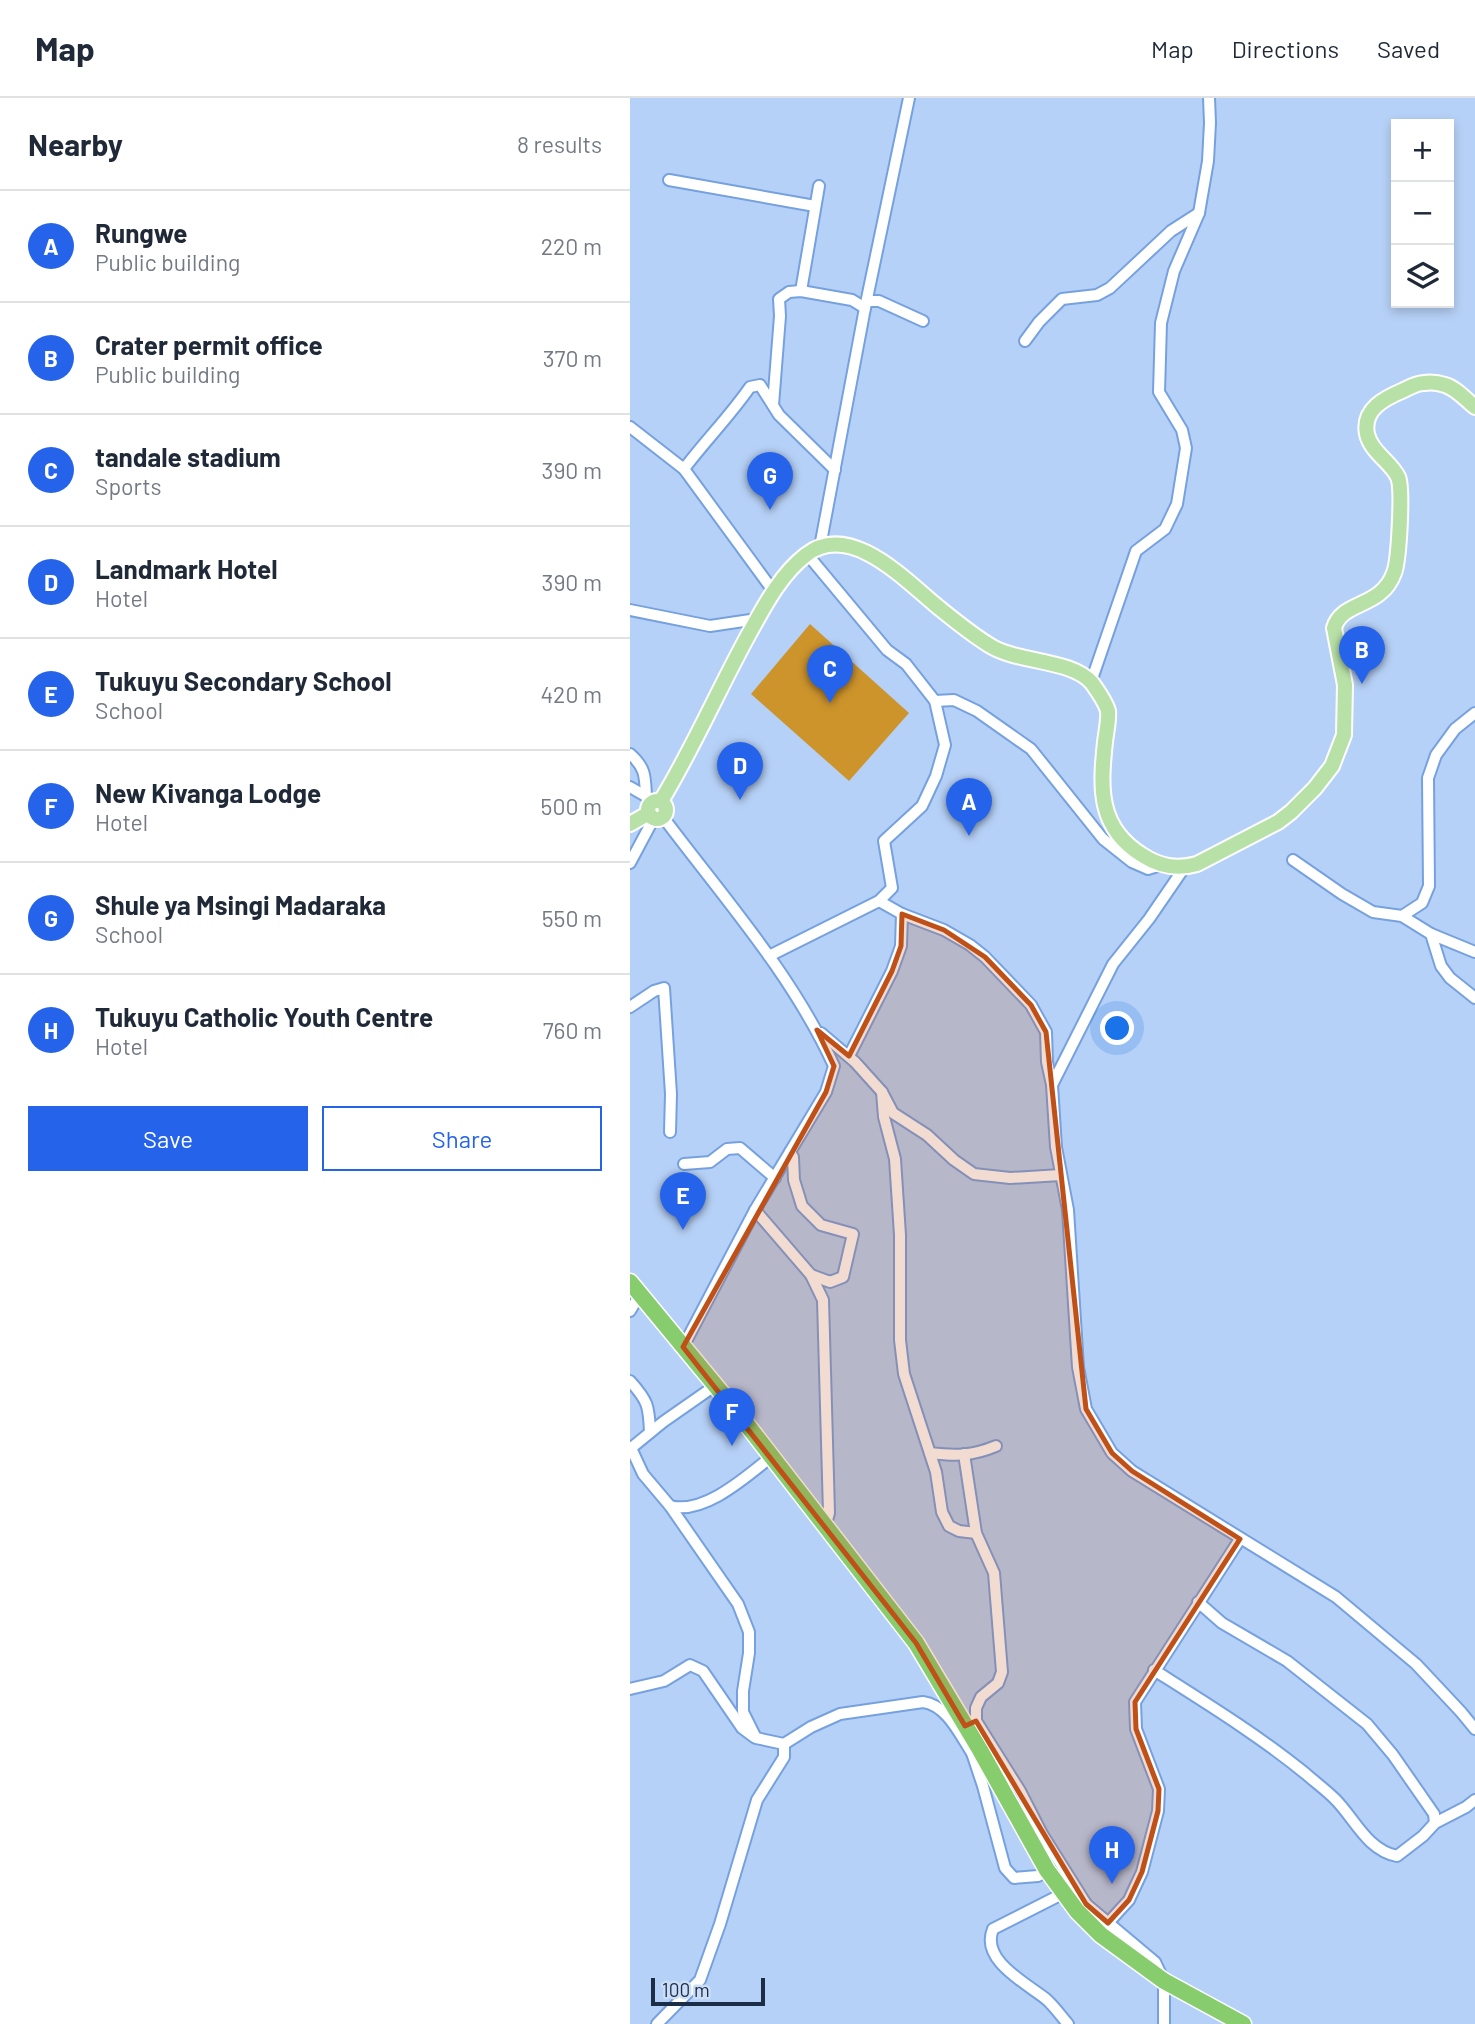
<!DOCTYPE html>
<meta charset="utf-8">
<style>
:root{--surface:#fff;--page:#f2f2f3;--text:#1f2937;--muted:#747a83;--line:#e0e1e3;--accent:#2563eb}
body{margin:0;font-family:Barlow,sans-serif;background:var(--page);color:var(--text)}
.controls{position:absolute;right:21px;top:21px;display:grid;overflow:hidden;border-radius:0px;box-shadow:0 4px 10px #0003}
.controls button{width:63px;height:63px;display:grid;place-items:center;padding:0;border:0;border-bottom:2px solid var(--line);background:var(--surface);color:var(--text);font:35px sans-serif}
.scale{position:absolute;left:21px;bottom:18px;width:114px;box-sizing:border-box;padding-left:7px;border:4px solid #1c2e47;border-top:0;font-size:19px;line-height:24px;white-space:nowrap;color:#1c2e47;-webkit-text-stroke:5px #cbddf7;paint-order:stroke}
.you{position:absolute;left:488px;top:931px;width:24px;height:24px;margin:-18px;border:5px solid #fff;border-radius:50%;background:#1a73e8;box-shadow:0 0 0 10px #1a73e833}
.badge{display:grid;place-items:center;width:46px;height:46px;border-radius:50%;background:var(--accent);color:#fff;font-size:23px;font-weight:700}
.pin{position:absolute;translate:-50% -58px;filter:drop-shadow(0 2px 4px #0008)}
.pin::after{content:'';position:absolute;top:37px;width:24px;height:21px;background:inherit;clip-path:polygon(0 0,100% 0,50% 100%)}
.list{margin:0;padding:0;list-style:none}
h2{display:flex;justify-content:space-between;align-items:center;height:91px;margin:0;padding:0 28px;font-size:30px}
h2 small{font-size:23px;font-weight:400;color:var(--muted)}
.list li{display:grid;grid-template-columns:46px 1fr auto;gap:21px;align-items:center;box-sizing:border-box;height:112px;padding:0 28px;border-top:2px solid var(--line)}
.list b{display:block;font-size:26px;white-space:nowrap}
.list p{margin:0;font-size:23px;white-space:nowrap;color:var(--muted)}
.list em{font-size:23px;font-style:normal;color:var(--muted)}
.actions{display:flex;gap:14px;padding:21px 28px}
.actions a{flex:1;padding:16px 0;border:2px solid var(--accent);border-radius:0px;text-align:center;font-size:24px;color:var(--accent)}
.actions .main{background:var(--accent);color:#fff}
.icon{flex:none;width:38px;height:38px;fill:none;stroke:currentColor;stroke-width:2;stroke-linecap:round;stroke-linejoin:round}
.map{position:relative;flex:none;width:845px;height:1926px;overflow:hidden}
header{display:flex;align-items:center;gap:42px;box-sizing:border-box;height:98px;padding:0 35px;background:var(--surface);border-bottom:2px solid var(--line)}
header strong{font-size:33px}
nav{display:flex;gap:38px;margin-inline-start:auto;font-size:24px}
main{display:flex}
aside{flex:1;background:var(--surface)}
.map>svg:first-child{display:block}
.green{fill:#cd942c}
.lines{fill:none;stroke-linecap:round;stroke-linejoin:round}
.minor-casing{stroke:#76a1df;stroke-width:14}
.major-casing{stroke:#fff;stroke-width:18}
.highway-casing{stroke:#fff;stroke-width:19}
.minor{stroke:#fff;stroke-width:10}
.major{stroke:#b8e1a7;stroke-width:14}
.highway{stroke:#88cd6d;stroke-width:16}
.marked{fill:#bf5018;fill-opacity:0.2;stroke:#bf5018;stroke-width:5;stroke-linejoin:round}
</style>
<header>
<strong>Map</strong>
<nav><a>Map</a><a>Directions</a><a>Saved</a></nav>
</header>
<main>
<aside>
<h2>Nearby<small>8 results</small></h2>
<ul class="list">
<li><span class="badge">A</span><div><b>Rungwe</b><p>Public building</p></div><em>220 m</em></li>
<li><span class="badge">B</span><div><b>Crater permit office</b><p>Public building</p></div><em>370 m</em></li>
<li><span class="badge">C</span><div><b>tandale stadium</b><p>Sports</p></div><em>390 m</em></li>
<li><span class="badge">D</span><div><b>Landmark Hotel</b><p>Hotel</p></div><em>390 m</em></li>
<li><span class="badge">E</span><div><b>Tukuyu Secondary School</b><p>School</p></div><em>420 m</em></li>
<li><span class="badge">F</span><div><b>New Kivanga Lodge</b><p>Hotel</p></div><em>500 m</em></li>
<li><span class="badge">G</span><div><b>Shule ya Msingi Madaraka</b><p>School</p></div><em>550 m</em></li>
<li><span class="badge">H</span><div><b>Tukuyu Catholic Youth Centre</b><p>Hotel</p></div><em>760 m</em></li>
</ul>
<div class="actions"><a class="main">Save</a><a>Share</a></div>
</aside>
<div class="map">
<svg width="845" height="1926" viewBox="0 0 845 1926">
<rect width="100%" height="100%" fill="#b6d1f7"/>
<path class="green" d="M180 526 279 615 219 683 121 596Z"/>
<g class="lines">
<defs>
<g id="minor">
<path d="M39 82 185 108"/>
<path d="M171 193 189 88"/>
<path d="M237 203H249L293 223"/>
<path d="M395 243 409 224 432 201 467 197 480 190 541 133 569 115"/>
<path d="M143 307 150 218 149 201 159 194 171 193 222 202 235 210"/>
<path d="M0 329 54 371 144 494"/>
<path d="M54 371C75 343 100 318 120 289L130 287 149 317 205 372"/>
<path d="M190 449 235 210 279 0"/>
<path d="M0 512 80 528 127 521"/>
<path d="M461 584 506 453 535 431 547 406 556 350 552 332 529 294 531 225 544 173 569 115 578 63 580 25 579 0"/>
<path d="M305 603 324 602 347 613 401 651 473 741 502 764 518 771 531 767"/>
<path d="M0 656C16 670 15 679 16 698"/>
<path d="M0 689 19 700"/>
<path d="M33 719C93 799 162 876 204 968L196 994 125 1112 53 1249"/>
<path d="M663 762 712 796 743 814 772 818 801 836 845 854"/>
<path d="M0 765 24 720"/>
<path d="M249 803 272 816 314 832 340 847 355 859 401 907 416 934 417 964 422 987 426 1049 438 1112 448 1269 456 1311 482 1355 502 1373 706 1499 786 1566 831 1614 845 1631"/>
<path d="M772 818 792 805 799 788 798 680 806 657 825 631 845 615"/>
<path d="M801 836 811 868 820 880 845 900"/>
<path d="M139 858 249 803 262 790 254 743 292 708 306 678 315 647 305 603 276 566 257 552 177 456"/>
<path d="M0 909 24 893 34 890 41 996 40 1034"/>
<path d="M191 935 225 964 252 994 263 1015 297 1037 324 1062 344 1076 380 1080 431 1077"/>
<path d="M219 958 262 873 271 848 272 816"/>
<path d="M422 987 483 866 519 821 554 770"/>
<path d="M252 994 254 1019 265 1061 270 1137V1242L274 1276 306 1374 312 1414 319 1428 329 1433 346 1435"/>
<path d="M160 1054 163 1059 164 1082 172 1108 191 1127 223 1136 213 1179 200 1184 181 1177"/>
<path d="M54 1066 80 1064 97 1051 110 1050 145 1080"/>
<path d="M125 1112 181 1177 193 1202 199 1415 195 1429"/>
<path d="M0 1213 10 1196"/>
<path d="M0 1283C18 1303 19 1308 20 1334"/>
<path d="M1 1350 13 1376 40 1408 108 1506 119 1534V1555L113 1593V1614L126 1640 154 1646 181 1629 210 1616 293 1604C317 1607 330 1637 342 1655L350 1652"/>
<path d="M0 1351 33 1324 86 1287"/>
<path d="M300 1355C326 1358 342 1358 366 1348"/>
<path d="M334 1356 346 1435 364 1475 372 1574 368 1585 351 1599 346 1610V1623L335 1628"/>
<path d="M40 1408C74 1417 116 1379 141 1359"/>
<path d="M568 1504 592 1525 657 1563 737 1626 763 1657 804 1716 805 1725"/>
<path d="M524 1572C576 1605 628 1637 676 1676 685 1684 696 1692 705 1701 725 1721 737 1752 767 1758L793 1738 805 1725 836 1709 845 1702"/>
<path d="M0 1591 34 1583 60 1567 73 1573 112 1630 124 1639"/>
<path d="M346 1623 390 1693 412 1736 456 1806"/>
<path d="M342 1655 353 1688 375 1770 384 1780 408 1778 417 1772"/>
<path d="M478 1825 499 1802 512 1774 528 1713 529 1691 506 1631 505 1604 610 1441"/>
<path d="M27 1926 70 1882 90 1826 127 1702 154 1659V1646"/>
<path d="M438 1926C431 1918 424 1908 416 1901 396 1885 350 1862 363 1831L434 1795 456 1806 525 1864 534 1883V1926"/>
</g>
<g id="major">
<circle cx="27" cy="712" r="9"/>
<path d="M31 703C64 649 89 590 120 534 135 507 151 476 176 457 220 422 276 483 308 509 324 522 341 536 359 547 386 565 442 561 462 585 467 592 476 605 478 613 479 622 476 635 475 644 470 690 468 730 512 757 529 768 546 772 567 766L648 724 661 714 685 690 702 668 714 637 715 587 704 530C712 502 751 511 764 475 769 463 773 390 768 379 761 364 741 354 737 336 732 311 755 300 774 292 780 289 787 285 794 285 801 284 809 285 815 287 826 290 836 302 845 309"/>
<path d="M0 726 19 715"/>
</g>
<path id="highway" d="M0 1184 104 1310 286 1545 350 1652 417 1772 447 1813 471 1837 534 1883 613 1926"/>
</defs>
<use href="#minor" class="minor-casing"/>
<use href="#major" class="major-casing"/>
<use href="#highway" class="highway-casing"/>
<use href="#minor" class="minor"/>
<use href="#major" class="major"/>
<use href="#highway" class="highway"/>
</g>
<path class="marked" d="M272 816 314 832 355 859 401 907 416 934 456 1311 482 1355 502 1373 610 1441 505 1604 506 1631 529 1691 528 1713 512 1774 499 1802 478 1825 456 1806 346 1623 335 1628 286 1545 53 1249 196 994 204 968 187 932 219 958 262 873 271 848Z"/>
</svg>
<div class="controls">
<button>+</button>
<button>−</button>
<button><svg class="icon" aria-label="layers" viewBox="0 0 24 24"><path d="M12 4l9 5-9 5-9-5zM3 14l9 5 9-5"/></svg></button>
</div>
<div class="scale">100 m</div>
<div class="you"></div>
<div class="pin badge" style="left:339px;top:738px">A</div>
<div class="pin badge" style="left:732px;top:586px">B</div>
<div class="pin badge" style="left:200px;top:605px">C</div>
<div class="pin badge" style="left:110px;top:702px">D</div>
<div class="pin badge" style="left:53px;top:1132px">E</div>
<div class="pin badge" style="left:102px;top:1348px">F</div>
<div class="pin badge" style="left:140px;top:412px">G</div>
<div class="pin badge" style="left:482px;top:1786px">H</div>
</div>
</main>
